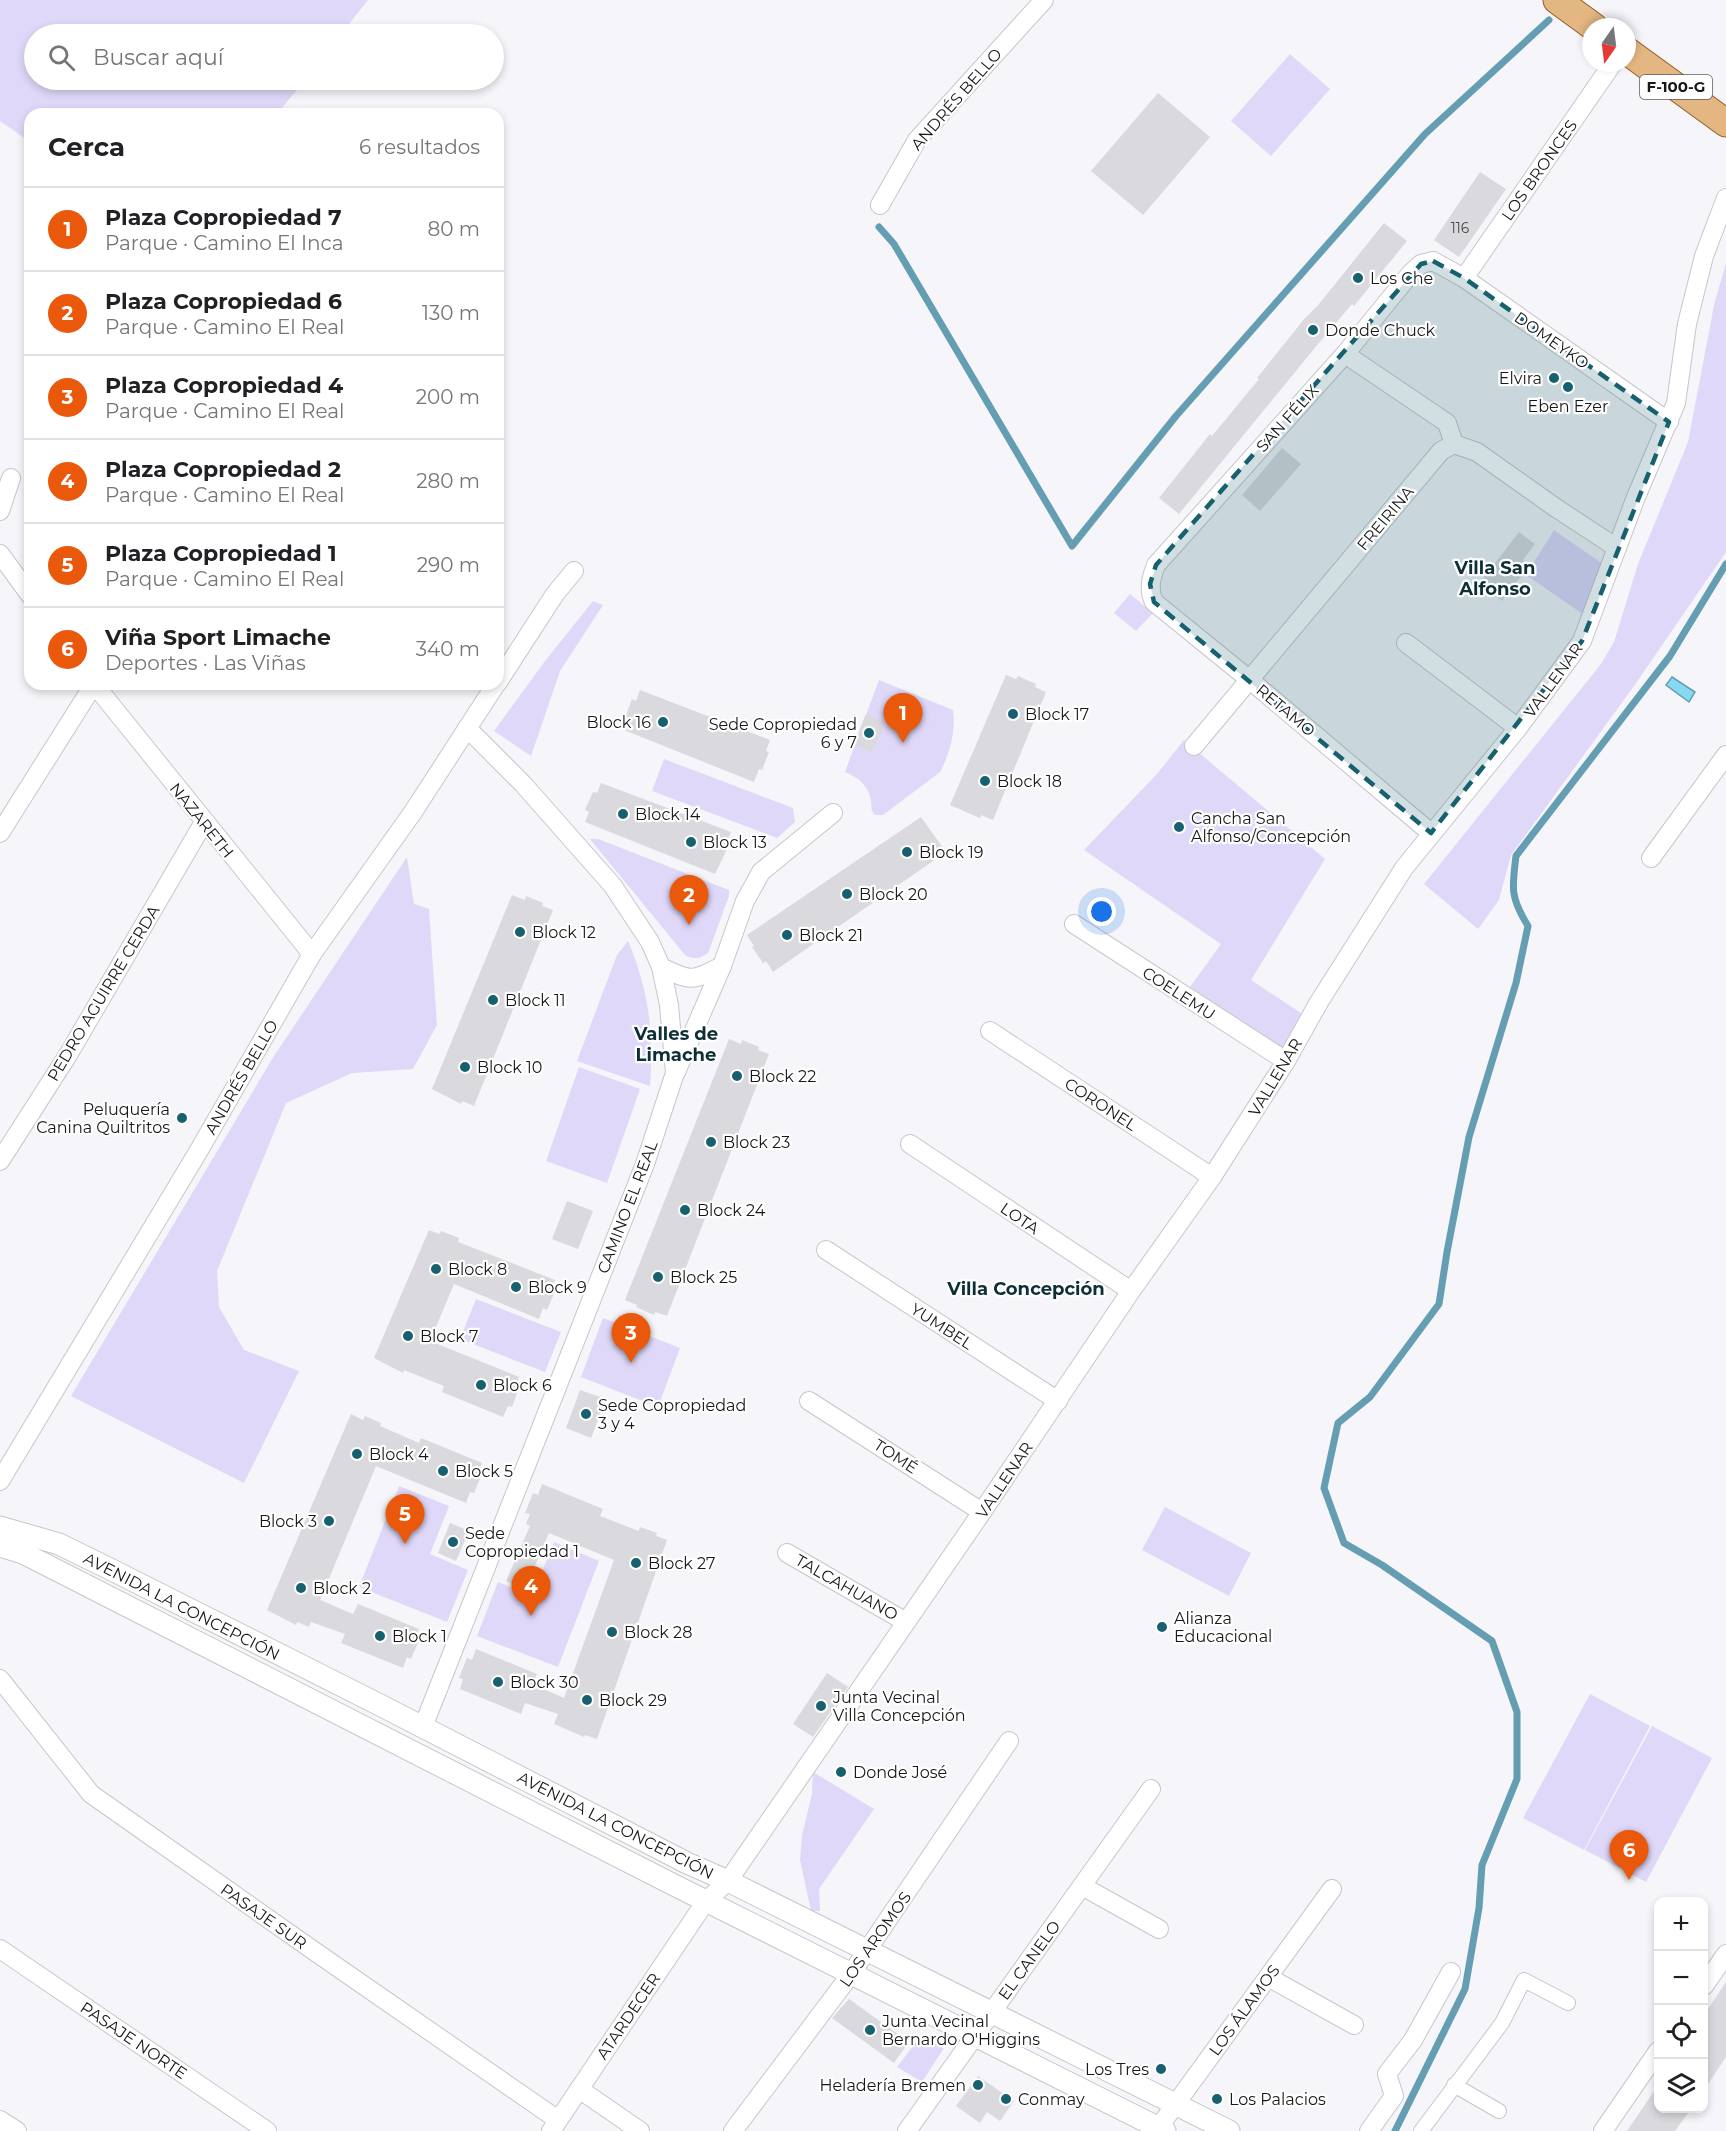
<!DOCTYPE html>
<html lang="es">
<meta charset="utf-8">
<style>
:root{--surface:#fff;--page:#f2f2f2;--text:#202124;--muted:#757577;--line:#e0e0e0;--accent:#ea580c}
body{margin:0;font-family:Montserrat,sans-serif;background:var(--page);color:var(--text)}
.controls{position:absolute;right:18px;bottom:18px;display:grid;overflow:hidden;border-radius:12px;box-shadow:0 3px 9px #0003}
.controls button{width:54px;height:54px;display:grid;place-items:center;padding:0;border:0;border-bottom:2px solid var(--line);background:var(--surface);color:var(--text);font:30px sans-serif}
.compass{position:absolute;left:1582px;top:18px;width:54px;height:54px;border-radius:50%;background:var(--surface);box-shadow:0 3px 9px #0003;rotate:194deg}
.you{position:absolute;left:1102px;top:912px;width:21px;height:21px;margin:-15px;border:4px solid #fff;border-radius:50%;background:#1a73e8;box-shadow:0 0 0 9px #1a73e833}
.badge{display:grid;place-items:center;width:39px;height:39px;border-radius:50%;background:var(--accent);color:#fff;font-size:20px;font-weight:700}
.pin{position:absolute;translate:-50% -50px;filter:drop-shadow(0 2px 3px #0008)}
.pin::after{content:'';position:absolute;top:32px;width:21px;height:18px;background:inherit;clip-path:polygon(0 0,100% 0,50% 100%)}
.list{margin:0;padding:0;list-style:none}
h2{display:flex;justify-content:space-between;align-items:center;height:78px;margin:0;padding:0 24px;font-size:26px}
h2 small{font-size:20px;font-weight:400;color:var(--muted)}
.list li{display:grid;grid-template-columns:39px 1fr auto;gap:18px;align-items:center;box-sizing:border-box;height:84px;padding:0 24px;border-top:2px solid var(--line)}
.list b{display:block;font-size:22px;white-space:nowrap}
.list p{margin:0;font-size:20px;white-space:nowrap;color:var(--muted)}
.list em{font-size:20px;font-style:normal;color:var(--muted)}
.icon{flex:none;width:33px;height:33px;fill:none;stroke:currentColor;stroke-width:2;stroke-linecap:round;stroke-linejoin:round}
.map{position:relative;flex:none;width:1726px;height:2131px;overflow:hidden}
.search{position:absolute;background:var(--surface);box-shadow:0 3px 9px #0003;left:24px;top:24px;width:480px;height:66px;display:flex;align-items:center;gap:15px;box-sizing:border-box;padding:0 21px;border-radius:33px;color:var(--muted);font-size:22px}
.panel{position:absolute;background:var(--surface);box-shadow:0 3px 9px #0003;left:24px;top:108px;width:480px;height:582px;border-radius:18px}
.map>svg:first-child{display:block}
.green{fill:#e0d8f9}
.water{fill:#86d8f3;stroke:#659eb2;stroke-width:1.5}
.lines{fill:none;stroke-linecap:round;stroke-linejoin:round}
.stream{stroke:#659eb2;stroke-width:7}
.building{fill:#dad9dd}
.pedestrian-casing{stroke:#c7c6ca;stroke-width:16}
.minor-casing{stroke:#c7c6ca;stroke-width:20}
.tertiary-casing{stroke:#c7c6ca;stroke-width:23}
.primary-casing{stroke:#905f27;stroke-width:29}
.pedestrian{stroke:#fff;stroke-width:14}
.minor{stroke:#fff;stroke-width:18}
.tertiary{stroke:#fff;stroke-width:21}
.primary{stroke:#e3b682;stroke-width:27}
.marked{fill:#17606f;fill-opacity:0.2;stroke:#17606f;stroke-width:4.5;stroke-dasharray:12 8;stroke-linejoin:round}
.poi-dot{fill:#17606f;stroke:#fff;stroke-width:2}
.labels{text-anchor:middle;stroke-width:4.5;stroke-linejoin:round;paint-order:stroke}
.number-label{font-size:14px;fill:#48484a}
.shield{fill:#fff;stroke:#5d5d5e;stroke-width:1.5}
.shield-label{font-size:15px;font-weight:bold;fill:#181819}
.street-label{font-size:16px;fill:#181819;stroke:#fff}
.poi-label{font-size:16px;fill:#181819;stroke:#fff;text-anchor:start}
.neighbourhood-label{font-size:18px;font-weight:bold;fill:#0e2f36;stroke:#fff}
</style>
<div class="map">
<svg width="1726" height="2131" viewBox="0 0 1726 2131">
<rect width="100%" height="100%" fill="#f6f5f9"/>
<g class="green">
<path d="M0 0H368L341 34H34V80H305L277 114H30V142L0 121Z"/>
<path d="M1290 54 1330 89 1271 156 1231 121Z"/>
<path d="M1726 263V552L1634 686 1511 855 1499 900 1478 929 1424 884 1601 664 1614 642 1638 564 1688 442 1714 305Z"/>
<path d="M1554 530 1610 569 1593 621 1526 575Z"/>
<path d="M1130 594 1153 613 1136 631 1114 613Z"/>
<path d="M593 601 603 605 560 671 531 756 494 731 545 661Z"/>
<path d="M879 680 953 710C956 730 950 754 940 772L883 815H875C870 810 872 807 871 801 869 785 858 778 845 772Z"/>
<path d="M1184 740 1325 859 1251 980 1307 1017 1284 1052 1190 987 1221 944 1084 850 1157 774Z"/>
<path d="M664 759 793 808 795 822 777 838 652 791Z"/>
<path d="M590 839H598L729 890V896L708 953C699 959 694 960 685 955Z"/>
<path d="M407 857 414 904 429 909 437 1025 413 1069 352 1073 286 1103 217 1271 219 1307 244 1350 299 1371 244 1483 71 1396 274 1056Z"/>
<path d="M628 941C649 991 654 1033 650 1086L577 1061 617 955Z"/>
<path d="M579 1067 640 1089 607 1183 546 1161Z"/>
<path d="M476 1299 561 1332 545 1372 460 1339Z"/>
<path d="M603 1318 680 1348 658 1407 581 1377Z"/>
<path d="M399 1486 449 1506 430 1554 468 1570 447 1622 359 1587Z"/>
<path d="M1165 1507 1251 1553 1229 1596 1142 1550Z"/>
<path d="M554 1542 599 1561 558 1667 477 1636 498 1582 532 1596Z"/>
<path d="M1590 1694 1650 1726 1584 1850 1523 1818Z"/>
<path d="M1652 1726 1712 1758 1646 1882 1585 1850Z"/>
<path d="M813 1772 874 1809 819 1889 820 1911H811L800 1860 802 1835 812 1794Z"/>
<path d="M920 2037 944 2048 922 2082 897 2067Z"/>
</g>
<path class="water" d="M1672 677 1695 692 1689 702 1666 685Z"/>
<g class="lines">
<g class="stream">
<path d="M879 227 894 244 1072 546 1176 416 1425 134 1549 20"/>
<path d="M1395 2131 1465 1989 1479 1908 1482 1865 1517 1779V1712L1492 1641 1382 1565 1344 1543 1324 1488 1338 1423 1370 1397 1439 1304 1447 1252 1469 1137 1516 983 1528 926C1510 897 1512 888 1516 856L1670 656 1726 564"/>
</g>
</g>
<g class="building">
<path d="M1158 93 1210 137 1143 215 1091 171Z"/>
<path d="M1480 172 1506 189 1459 257 1434 240Z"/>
<path d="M1384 223 1407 241 1354 306 1352 304 1318 344 1179 514 1159 498 1210 434 1212 436 1259 379 1257 378 1305 318 1319 304Z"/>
<path d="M1282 448 1301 464 1260 511 1242 495Z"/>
<path d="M1519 532 1535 544 1523 560 1530 565 1502 601 1479 584Z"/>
<path d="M1006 675 1016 679 1018 676 1036 684 1035 687 1046 692 993 820 981 815 980 818 950 805Z"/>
<path d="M640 690 770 740 766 751 769 752 762 770 759 769 754 782 624 730 628 719 625 718 632 699 636 701Z"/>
<path d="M866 714 885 722 872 752 854 744Z"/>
<path d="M601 783 731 832 726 844 729 845 715 874 585 822 589 812 585 810 593 792 597 793Z"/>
<path d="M921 817 946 852 773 972 766 961 763 963 752 947 754 946 747 935Z"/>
<path d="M512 895 525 900 526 896 543 903 542 906 553 910 474 1106 462 1101 461 1104 432 1089Z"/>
<path d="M729 1039 741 1044 742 1040 759 1047 758 1050 769 1054 667 1316 655 1312 654 1315 636 1307 637 1305 625 1300Z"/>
<path d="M567 1201 593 1211 578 1249 552 1239Z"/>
<path d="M429 1230 439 1234 441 1231 459 1238 458 1242 555 1280 551 1289 555 1291 547 1310 543 1308 539 1319 454 1284 430 1341 519 1377 516 1387 519 1388 512 1407 508 1406 503 1417 442 1392 444 1386 404 1370 403 1373 374 1358Z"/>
<path d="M580 1390 606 1399 591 1438 566 1428Z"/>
<path d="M351 1414 363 1420 365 1416 381 1423 380 1426 419 1443 421 1438 482 1463 478 1473 482 1474 474 1493 470 1492 466 1503 376 1466 320 1600 353 1614 358 1604 419 1629 415 1638 419 1640 411 1659 407 1657 403 1668 341 1643 345 1634 311 1622 309 1627 297 1622 296 1625 267 1610Z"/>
<path d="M542 1484 603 1509 600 1516 639 1531 640 1527 657 1533 656 1536 667 1540 597 1739 585 1735 584 1737 554 1724 558 1714 525 1703 521 1714 460 1689 463 1679 459 1678 467 1658 472 1660 476 1649 537 1674 533 1684 564 1698 614 1560 549 1533 525 1589 506 1581 530 1526 526 1524 530 1514 525 1513 533 1493 538 1495Z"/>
<path d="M450 1523 469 1531 456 1561 438 1553Z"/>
<path d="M827 1673 848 1687 813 1737 793 1724Z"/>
<path d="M1726 1982V2057L1704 2090V2015Z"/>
<path d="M849 1999 909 2042 894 2063 832 2018Z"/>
<path d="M978 2076 1014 2101 1000 2121 987 2112 980 2123 956 2106Z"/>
<path d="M1659 2084V2109H1691L1675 2131H1627Z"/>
</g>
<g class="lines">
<defs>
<g id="pedestrian">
<path d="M1454 2085 1499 2111"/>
<path d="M1421 2131 1502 2023 1524 1980 1568 2003"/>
</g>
<g id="minor">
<path d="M880 205 917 140 1044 0"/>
<path d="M1464 278 1613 63"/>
<path d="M1345 354 1447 423 1454 444"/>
<path d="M0 511 11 478"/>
<path d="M0 554 30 595"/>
<path d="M1406 643 1518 728"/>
<path d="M498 682 555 594 574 571"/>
<path d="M94 684 312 954"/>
<path d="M1194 746 1441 451 1454 444 1477 452 1556 508 1617 548"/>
<path d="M0 833 94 684"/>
<path d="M1431 833 1250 680 1154 602C1148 589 1151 578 1156 565L1345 354 1411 273 1421 264 1433 261 1464 278 1669 422"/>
<path d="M1651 858 1726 755"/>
<path d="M1074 924 1286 1061"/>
<path d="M661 967C692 982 692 981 722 966"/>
<path d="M990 1031 1212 1177"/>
<path d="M676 1072 722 966 745 901 761 872 833 813"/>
<path d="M910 1144 1131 1291"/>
<path d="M0 1161 68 1055 204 822"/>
<path d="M826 1250 1058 1401"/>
<path d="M809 1401 982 1512"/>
<path d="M0 1481 198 1152 312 954 413 812 496 684"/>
<path d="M787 1553 906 1622"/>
<path d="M0 1679 91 1794 317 1953 558 2120"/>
<path d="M423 1727 645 1164 675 1073 669 1005 661 967 650 942 613 886 523 784 467 728"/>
<path d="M1082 1886 1159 1929"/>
<path d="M0 1949 267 2131"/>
<path d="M1268 1977 1354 2025"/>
<path d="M1704 1986 1726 1954"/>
<path d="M579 2089 640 2131"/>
<path d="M0 2120 17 2131"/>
<path d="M551 2131 706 1901 728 1881 982 1512 1131 1291 1212 1177 1286 1061 1319 1002 1404 868 1518 728 1582 641 1636 497 1676 403 1687 324 1704 256 1726 198"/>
<path d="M733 2131 851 1974 1009 1741"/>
<path d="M907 2131 1151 1789"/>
<path d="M1156 2131 1332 1889"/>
<path d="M1369 2131 1394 2096 1387 2074 1413 2040 1451 1972"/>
<path d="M1603 2131 1658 2051"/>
</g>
<g id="tertiary">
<path d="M0 1527 59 1544 112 1570 378 1704 687 1863 728 1881 1229 2131"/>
<path d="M0 1546 23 1553 674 1885 1165 2131"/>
</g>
<g id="primary">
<path d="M1557 0 1594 27"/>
<path d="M1627 51 1726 123"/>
</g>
</defs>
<use href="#pedestrian" class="pedestrian-casing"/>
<use href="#minor" class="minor-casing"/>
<use href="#tertiary" class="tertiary-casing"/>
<use href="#primary" class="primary-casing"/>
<use href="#pedestrian" class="pedestrian"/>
<use href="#minor" class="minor"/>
<use href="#tertiary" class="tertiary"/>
<use href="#primary" class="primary"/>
</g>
<path class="marked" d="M1433 261 1464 278 1669 422 1582 641 1431 833 1154 602 1150 584 1156 565 1421 264Z"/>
<g class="poi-dot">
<circle cx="1358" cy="278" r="6"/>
<circle cx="1313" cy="330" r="6"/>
<circle cx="1554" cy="378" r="6"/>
<circle cx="1568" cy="387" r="6"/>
<circle cx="1013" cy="714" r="6"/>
<circle cx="663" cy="722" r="6"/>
<circle cx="869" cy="733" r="6"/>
<circle cx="985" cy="781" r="6"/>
<circle cx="623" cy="814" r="6"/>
<circle cx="1179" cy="827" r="6"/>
<circle cx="691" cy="842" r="6"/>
<circle cx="907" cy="852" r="6"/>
<circle cx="847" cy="894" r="6"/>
<circle cx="520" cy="932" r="6"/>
<circle cx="787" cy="935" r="6"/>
<circle cx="493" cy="1000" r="6"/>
<circle cx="465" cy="1067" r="6"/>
<circle cx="737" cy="1076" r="6"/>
<circle cx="182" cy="1118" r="6"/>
<circle cx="711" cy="1142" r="6"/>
<circle cx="685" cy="1210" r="6"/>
<circle cx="436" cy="1269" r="6"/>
<circle cx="658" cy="1277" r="6"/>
<circle cx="516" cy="1287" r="6"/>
<circle cx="408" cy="1336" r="6"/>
<circle cx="481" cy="1385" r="6"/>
<circle cx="586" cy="1414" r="6"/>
<circle cx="357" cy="1454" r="6"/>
<circle cx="443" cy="1471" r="6"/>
<circle cx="329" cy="1521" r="6"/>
<circle cx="453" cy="1542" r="6"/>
<circle cx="636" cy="1563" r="6"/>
<circle cx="301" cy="1588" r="6"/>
<circle cx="1162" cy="1627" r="6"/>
<circle cx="612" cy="1632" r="6"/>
<circle cx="380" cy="1636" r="6"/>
<circle cx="498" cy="1682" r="6"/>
<circle cx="587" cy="1700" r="6"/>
<circle cx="821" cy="1706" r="6"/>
<circle cx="841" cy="1772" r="6"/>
<circle cx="870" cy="2030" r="6"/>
<circle cx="1161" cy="2069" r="6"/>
<circle cx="978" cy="2085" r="6"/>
<circle cx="1006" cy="2099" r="6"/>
<circle cx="1217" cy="2099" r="6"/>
</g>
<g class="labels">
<g class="number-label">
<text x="1460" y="233">116</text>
</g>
<rect class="shield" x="1640" y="75" width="72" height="24" rx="4.5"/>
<g class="shield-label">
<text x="1676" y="92">F-100-G</text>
</g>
<g class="street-label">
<text transform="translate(956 99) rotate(-49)" y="6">ANDRÉS BELLO</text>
<text transform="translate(1539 170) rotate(-55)" y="6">LOS BRONCES</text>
<text transform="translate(1552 340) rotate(35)" y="6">DOMEYKO</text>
<text transform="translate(1287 418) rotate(-48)" y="6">SAN FÉLIX</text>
<text transform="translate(1385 518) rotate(-50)" y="6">FREIRINA</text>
<text transform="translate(1553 680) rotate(-54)" y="6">VALLENAR</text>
<text transform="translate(1286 710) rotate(40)" y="6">RETAMO</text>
<text transform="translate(202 820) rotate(51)" y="6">NAZARETH</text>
<text transform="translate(103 993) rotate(-59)" y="6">PEDRO AGUIRRE CERDA</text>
<text transform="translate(1179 993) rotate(33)" y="6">COELEMU</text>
<text transform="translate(241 1077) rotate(-60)" y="6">ANDRÉS BELLO</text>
<text transform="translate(1275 1077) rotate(-59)" y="6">VALLENAR</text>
<text transform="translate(1101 1104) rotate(33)" y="6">CORONEL</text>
<text transform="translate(627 1207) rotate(-69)" y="6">CAMINO EL REAL</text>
<text transform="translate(1020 1218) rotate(34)" y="6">LOTA</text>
<text transform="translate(942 1326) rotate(33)" y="6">YUMBEL</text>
<text transform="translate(896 1456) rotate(33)" y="6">TOMÉ</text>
<text transform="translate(1004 1480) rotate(-56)" y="6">VALLENAR</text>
<text transform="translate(847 1587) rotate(30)" y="6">TALCAHUANO</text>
<text transform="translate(182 1606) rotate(27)" y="6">AVENIDA LA CONCEPCIÓN</text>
<text transform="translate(616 1825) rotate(27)" y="6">AVENIDA LA CONCEPCIÓN</text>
<text transform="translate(264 1916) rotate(35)" y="6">PASAJE SUR</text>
<text transform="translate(875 1939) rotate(-55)" y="6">LOS AROMOS</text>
<text transform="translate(1029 1960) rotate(-54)" y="6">EL CANELO</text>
<text transform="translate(1244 2010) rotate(-54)" y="6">LOS ÁLAMOS</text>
<text transform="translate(628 2016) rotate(-56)" y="6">ATARDECER</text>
<text transform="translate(134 2040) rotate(34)" y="6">PASAJE NORTE</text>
</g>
<g class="poi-label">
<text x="1370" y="284">Los Che</text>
<text x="1325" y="336">Donde Chuck</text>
<text x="1542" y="384" text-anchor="end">Elvira</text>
<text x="1568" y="412" text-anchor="middle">Eben Ezer</text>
<text x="1025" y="720">Block 17</text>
<text x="651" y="728" text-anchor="end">Block 16</text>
<text x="857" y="730" text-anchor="end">Sede Copropiedad<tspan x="857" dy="18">6 y 7</tspan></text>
<text x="997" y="787">Block 18</text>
<text x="635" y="820">Block 14</text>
<text x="1191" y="824">Cancha San<tspan x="1191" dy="18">Alfonso/Concepción</tspan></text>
<text x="703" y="848">Block 13</text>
<text x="919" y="858">Block 19</text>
<text x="859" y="900">Block 20</text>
<text x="532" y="938">Block 12</text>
<text x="799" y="941">Block 21</text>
<text x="505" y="1006">Block 11</text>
<text x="477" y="1073">Block 10</text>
<text x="749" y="1082">Block 22</text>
<text x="170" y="1115" text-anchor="end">Peluquería<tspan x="170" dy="18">Canina Quiltritos</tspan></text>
<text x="723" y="1148">Block 23</text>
<text x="697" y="1216">Block 24</text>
<text x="448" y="1275">Block 8</text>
<text x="670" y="1283">Block 25</text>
<text x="528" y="1293">Block 9</text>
<text x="420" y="1342">Block 7</text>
<text x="493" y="1391">Block 6</text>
<text x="598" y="1411">Sede Copropiedad<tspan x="598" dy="18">3 y 4</tspan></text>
<text x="369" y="1460">Block 4</text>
<text x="455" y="1477">Block 5</text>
<text x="317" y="1527" text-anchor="end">Block 3</text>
<text x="465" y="1539">Sede<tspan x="465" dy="18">Copropiedad 1</tspan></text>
<text x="648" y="1569">Block 27</text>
<text x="313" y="1594">Block 2</text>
<text x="1174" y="1624">Alianza<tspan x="1174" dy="18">Educacional</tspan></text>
<text x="624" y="1638">Block 28</text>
<text x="392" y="1642">Block 1</text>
<text x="510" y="1688">Block 30</text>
<text x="833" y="1703">Junta Vecinal<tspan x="833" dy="18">Villa Concepción</tspan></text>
<text x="599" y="1706">Block 29</text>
<text x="853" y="1778">Donde José</text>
<text x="882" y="2027">Junta Vecinal<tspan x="882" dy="18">Bernardo O'Higgins</tspan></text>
<text x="1149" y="2075" text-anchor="end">Los Tres</text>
<text x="966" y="2091" text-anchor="end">Heladería Bremen</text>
<text x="1018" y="2105">Conmay</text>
<text x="1229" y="2105">Los Palacios</text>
</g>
<g class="neighbourhood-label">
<text x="1495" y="574">Villa San<tspan x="1495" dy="21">Alfonso</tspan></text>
<text x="676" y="1040">Valles de<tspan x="676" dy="21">Limache</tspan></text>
<text x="1026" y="1295">Villa Concepción</text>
</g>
</g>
</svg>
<div class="controls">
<button>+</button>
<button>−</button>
<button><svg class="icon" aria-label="locate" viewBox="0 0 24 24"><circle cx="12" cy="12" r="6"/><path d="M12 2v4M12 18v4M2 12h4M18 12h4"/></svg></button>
<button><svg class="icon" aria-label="layers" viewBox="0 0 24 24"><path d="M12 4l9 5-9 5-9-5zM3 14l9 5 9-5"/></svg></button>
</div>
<svg class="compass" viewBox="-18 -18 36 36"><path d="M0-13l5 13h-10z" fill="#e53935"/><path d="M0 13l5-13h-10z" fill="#757577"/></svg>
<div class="you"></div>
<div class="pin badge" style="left:903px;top:743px">1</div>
<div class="pin badge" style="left:689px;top:925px">2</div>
<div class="pin badge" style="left:631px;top:1363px">3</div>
<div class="pin badge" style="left:531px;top:1616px">4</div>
<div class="pin badge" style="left:405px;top:1544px">5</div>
<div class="pin badge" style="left:1629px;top:1880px">6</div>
<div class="search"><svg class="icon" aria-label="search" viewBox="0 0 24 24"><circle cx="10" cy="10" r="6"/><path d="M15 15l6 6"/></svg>Buscar aquí</div>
<section class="panel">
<h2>Cerca<small>6 resultados</small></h2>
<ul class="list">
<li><span class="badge">1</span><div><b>Plaza Copropiedad 7</b><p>Parque · Camino El Inca</p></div><em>80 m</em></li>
<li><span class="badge">2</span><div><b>Plaza Copropiedad 6</b><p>Parque · Camino El Real</p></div><em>130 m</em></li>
<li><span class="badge">3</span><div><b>Plaza Copropiedad 4</b><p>Parque · Camino El Real</p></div><em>200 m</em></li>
<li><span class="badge">4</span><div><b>Plaza Copropiedad 2</b><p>Parque · Camino El Real</p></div><em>280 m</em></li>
<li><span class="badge">5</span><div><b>Plaza Copropiedad 1</b><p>Parque · Camino El Real</p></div><em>290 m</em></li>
<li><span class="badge">6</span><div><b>Viña Sport Limache</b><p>Deportes · Las Viñas</p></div><em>340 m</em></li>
</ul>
</section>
</div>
